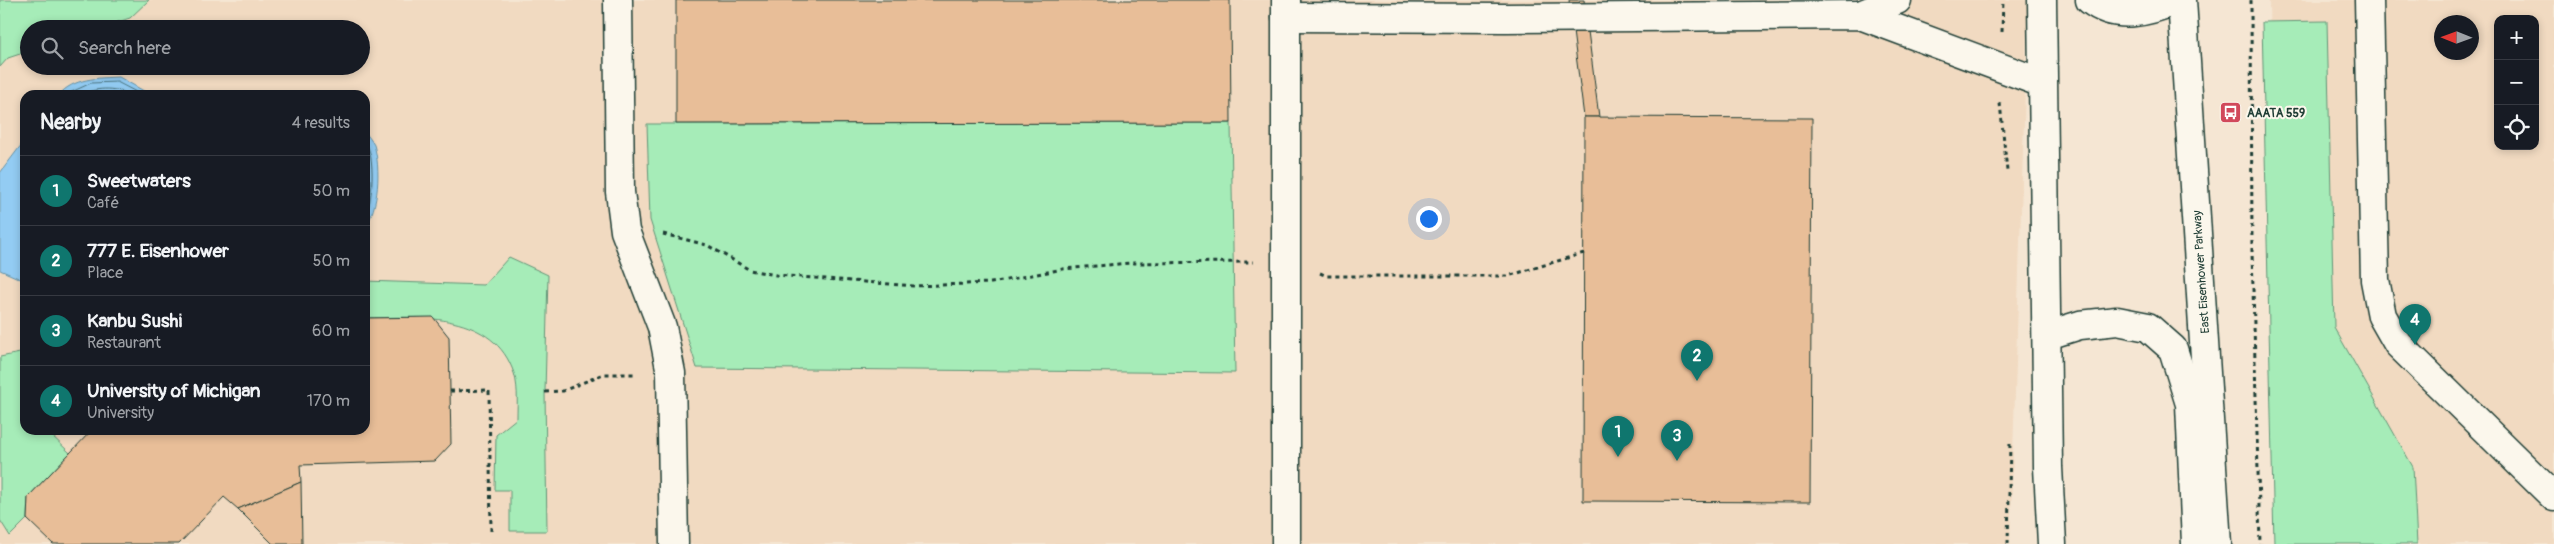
<!DOCTYPE html>
<meta charset="utf-8">
<style>
:root{--surface:#171b24;--page:#242831;--text:#f1f3f6;--muted:#9ea1a6;--line:#363941;--accent:#0f766e}
body{margin:0;font-family:Pangolin,sans-serif;background:var(--page);color:var(--text)}
.controls{position:absolute;right:15px;top:15px;display:grid;overflow:hidden;border-radius:10px;box-shadow:0 2px 8px #0003}
.controls button{width:45px;height:45px;display:grid;place-items:center;padding:0;border:0;border-bottom:1px solid var(--line);background:var(--surface);color:var(--text);font:25px sans-serif}
.compass{position:absolute;left:2434px;top:15px;width:45px;height:45px;border-radius:50%;background:var(--surface);box-shadow:0 2px 8px #0003;rotate:271deg}
.you{position:absolute;left:1428px;top:218px;width:18px;height:18px;margin:-12px;border:4px solid #fff;border-radius:50%;background:#1a73e8;box-shadow:0 0 0 8px #1a73e833}
.badge{display:grid;place-items:center;width:32px;height:32px;border-radius:50%;background:var(--accent);color:#fff;font-size:16px;font-weight:700}
.pin{position:absolute;translate:-50% -41px;filter:drop-shadow(0 1px 2px #0008)}
.pin::after{content:'';position:absolute;top:26px;width:18px;height:15px;background:inherit;clip-path:polygon(0 0,100% 0,50% 100%)}
.list{margin:0;padding:0;list-style:none}
h2{display:flex;justify-content:space-between;align-items:center;height:65px;margin:0;padding:0 20px;font-size:21px}
h2 small{font-size:16px;font-weight:400;color:var(--muted)}
.list li{display:grid;grid-template-columns:32px 1fr auto;gap:15px;align-items:center;box-sizing:border-box;height:70px;padding:0 20px;border-top:1px solid var(--line)}
.list b{display:block;font-size:19px;white-space:nowrap}
.list p{margin:0;font-size:16px;white-space:nowrap;color:var(--muted)}
.list em{font-size:16px;font-style:normal;color:var(--muted)}
.icon{flex:none;width:28px;height:28px;fill:none;stroke:currentColor;stroke-width:2;stroke-linecap:round;stroke-linejoin:round}
.map{position:relative;flex:none;width:2554px;height:544px;overflow:hidden}
.search{position:absolute;background:var(--surface);box-shadow:0 2px 8px #0003;left:20px;top:20px;width:350px;height:55px;display:flex;align-items:center;gap:12px;box-sizing:border-box;padding:0 18px;border-radius:28px;color:var(--muted);font-size:19px}
.panel{position:absolute;background:var(--surface);box-shadow:0 2px 8px #0003;left:20px;top:90px;width:350px;height:345px;border-radius:15px}
.map>svg:first-child{display:block}
.built{fill:#f1dac1;fill-rule:evenodd}
.green{fill:#a6ecb8;stroke:#629476}
.water{fill:#93ccf3;stroke:#6593a7}
.lines{fill:none;stroke-linecap:round;stroke-linejoin:round}
.shore{stroke:#4d7680;stroke-width:1}
.building{fill:#e8be98;stroke:#1f3d34}
.minor-casing{stroke:#1f3d34;stroke-width:31}
.major-casing{stroke:#1f3d34;stroke-width:31}
.path{stroke:#1f3d34;stroke-width:3;stroke-dasharray:4 4;stroke-linecap:butt}
.minor{stroke:#fbf7ec;stroke-width:28}
.major{stroke:#fbf7ec;stroke-width:28}
.labels{text-anchor:middle;stroke-width:4;stroke-linejoin:round;paint-order:stroke}
.poi-label{font-size:12px;font-weight:bold;fill:#1f3d34;stroke:#fbf7ec;text-anchor:start}
.street-label{font-size:12px;fill:#1f3d34;stroke:#fbf7ec}
</style>
<div class="map">
<svg width="2554" height="544" viewBox="0 0 2554 544">
<rect width="100%" height="100%" fill="#f5e6d3"/>
<filter id="ink" filterUnits="userSpaceOnUse"><feTurbulence type="fractalNoise" baseFrequency=".02" numOctaves="2"/><feDisplacementMap in="SourceGraphic" scale="10" xChannelSelector="R" yChannelSelector="G"/><feConvolveMatrix kernelMatrix="1 2 1 2 8 2 1 2 1" color-interpolation-filters="sRGB"/></filter>
<g filter="url(#ink)">
<g class="built">
<path d="M0 0H2028L2010 544H0ZM29 29H361V66H29ZM25 95H365V430H25Z"/>
<path d="M2269 0H2554V544H2279ZM2498 19H2535V146H2498ZM2442 22H2472V52H2442Z"/>
</g>
<g class="green">
<path d="M0 0H149L130 18 96 29H29V51L8 58 0 67Z"/>
<path d="M2327 21 2334 327 2413 467 2417 544H2274L2262 22Z"/>
<path d="M1231 123 1235 373 697 368 650 220 647 124Z"/>
<path d="M509 257 548 275 545 392 547 531H510V490H495L496 435 517 418C517 402 519 383 512 368 489 311 415 317 365 318V281L484 285Z"/>
<path d="M25 352V430H46L70 453 28 497 27 519 10 536 0 520V357Z"/>
</g>
<g class="water">
<path d="M119 77 151 95H59C73 78 98 78 119 77Z"/>
<path d="M365 132C368 136 372 141 374 145 381 168 379 208 365 227Z"/>
<path d="M25 140V281L0 270V173Z"/>
</g>
<g class="lines">
<g class="shore">
<path d="M65 95 91 83 117 82 142 95"/>
<path d="M78 95C97 88 112 86 130 95"/>
<path d="M365 141C376 156 373 201 365 218"/>
</g>
</g>
<g class="building">
<path d="M676 0H1230L1231 123 676 124Z"/>
<path d="M1569 0H1584L1599 117H1584Z"/>
<path d="M1584 117 1812 118 1810 502 1583 501Z"/>
<path d="M433 317 449 337 451 444 435 461 300 465 301 482 238 509 224 497 179 544H53L27 519 28 497 92 430H365V318Z"/>
<path d="M301 482 302 544H273L238 509Z"/>
</g>
<g class="lines">
<defs>
<g id="minor">
<path d="M618 0 620 192 625 231 662 327 671 373 674 544"/>
<path d="M1286 0V544"/>
<path d="M2369 0 2375 280 2382 316 2398 344 2554 497"/>
<path d="M1860 15 1897 0"/>
<path d="M1286 17 1506 18 1860 15 2042 83"/>
</g>
<g id="major">
<path d="M2042 0 2048 467 2052 544"/>
<path d="M2090 0C2117 21 2148 12 2177 0"/>
<path d="M2182 0 2217 544"/>
<path d="M2048 335 2080 325 2117 321 2148 327 2173 349 2190 404 2196 544"/>
</g>
</defs>
<use href="#minor" class="minor-casing"/>
<use href="#major" class="major-casing"/>
<g class="path">
<path d="M2251 0 2252 252 2260 544"/>
<path d="M2002 32 2003 0"/>
<path d="M2000 103 2007 171"/>
<path d="M663 234 707 245 750 270 776 275 914 286 991 283 1063 269 1130 263 1253 262"/>
<path d="M1320 273 1327 276H1508L1584 253"/>
<path d="M450 391 489 390 491 531"/>
<path d="M545 392 563 391 603 374H637"/>
<path d="M2008 544 2010 442"/>
</g>
<use href="#minor" class="minor"/>
<use href="#major" class="major"/>
</g>
</g>
<defs>
<symbol id="bus-square" viewBox="-11 -11 22 22"><rect x="-9" y="-9" width="18" height="18" rx="4" fill="#d1495b" stroke="#fbf7ec"/><path d="M-5-6H5V4H4V6H2V4H-2V6H-4V4H-5ZM-3.5-4V0h7V-4ZM-3.5 1.2v1.5H-2V1.2ZM2 1.2v1.5H3.5V1.2Z" fill="#fff"/></symbol>
</defs>
<g fill-rule="evenodd">
<use href="#bus-square" x="2218" y="100" width="25" height="25"/>
</g>
<g class="labels">
<g class="poi-label">
<text x="2247" y="117">AAATA 559</text>
</g>
<g class="street-label">
<text transform="translate(2201 272) rotate(-94)" y="4">East Eisenhower Parkway</text>
</g>
</g>
</svg>
<div class="controls">
<button>+</button>
<button>−</button>
<button><svg class="icon" aria-label="locate" viewBox="0 0 24 24"><circle cx="12" cy="12" r="6"/><path d="M12 2v4M12 18v4M2 12h4M18 12h4"/></svg></button>
</div>
<svg class="compass" viewBox="-18 -18 36 36"><path d="M0-13l5 13h-10z" fill="#e53935"/><path d="M0 13l5-13h-10z" fill="#9ea1a6"/></svg>
<div class="you"></div>
<div class="pin badge" style="left:1618px;top:457px">1</div>
<div class="pin badge" style="left:1697px;top:381px">2</div>
<div class="pin badge" style="left:1677px;top:461px">3</div>
<div class="pin badge" style="left:2415px;top:345px">4</div>
<div class="search"><svg class="icon" aria-label="search" viewBox="0 0 24 24"><circle cx="10" cy="10" r="6"/><path d="M15 15l6 6"/></svg>Search here</div>
<section class="panel">
<h2>Nearby<small>4 results</small></h2>
<ul class="list">
<li><span class="badge">1</span><div><b>Sweetwaters</b><p>Café</p></div><em>50 m</em></li>
<li><span class="badge">2</span><div><b>777 E. Eisenhower</b><p>Place</p></div><em>50 m</em></li>
<li><span class="badge">3</span><div><b>Kanbu Sushi</b><p>Restaurant</p></div><em>60 m</em></li>
<li><span class="badge">4</span><div><b>University of Michigan</b><p>University</p></div><em>170 m</em></li>
</ul>
</section>
</div>
